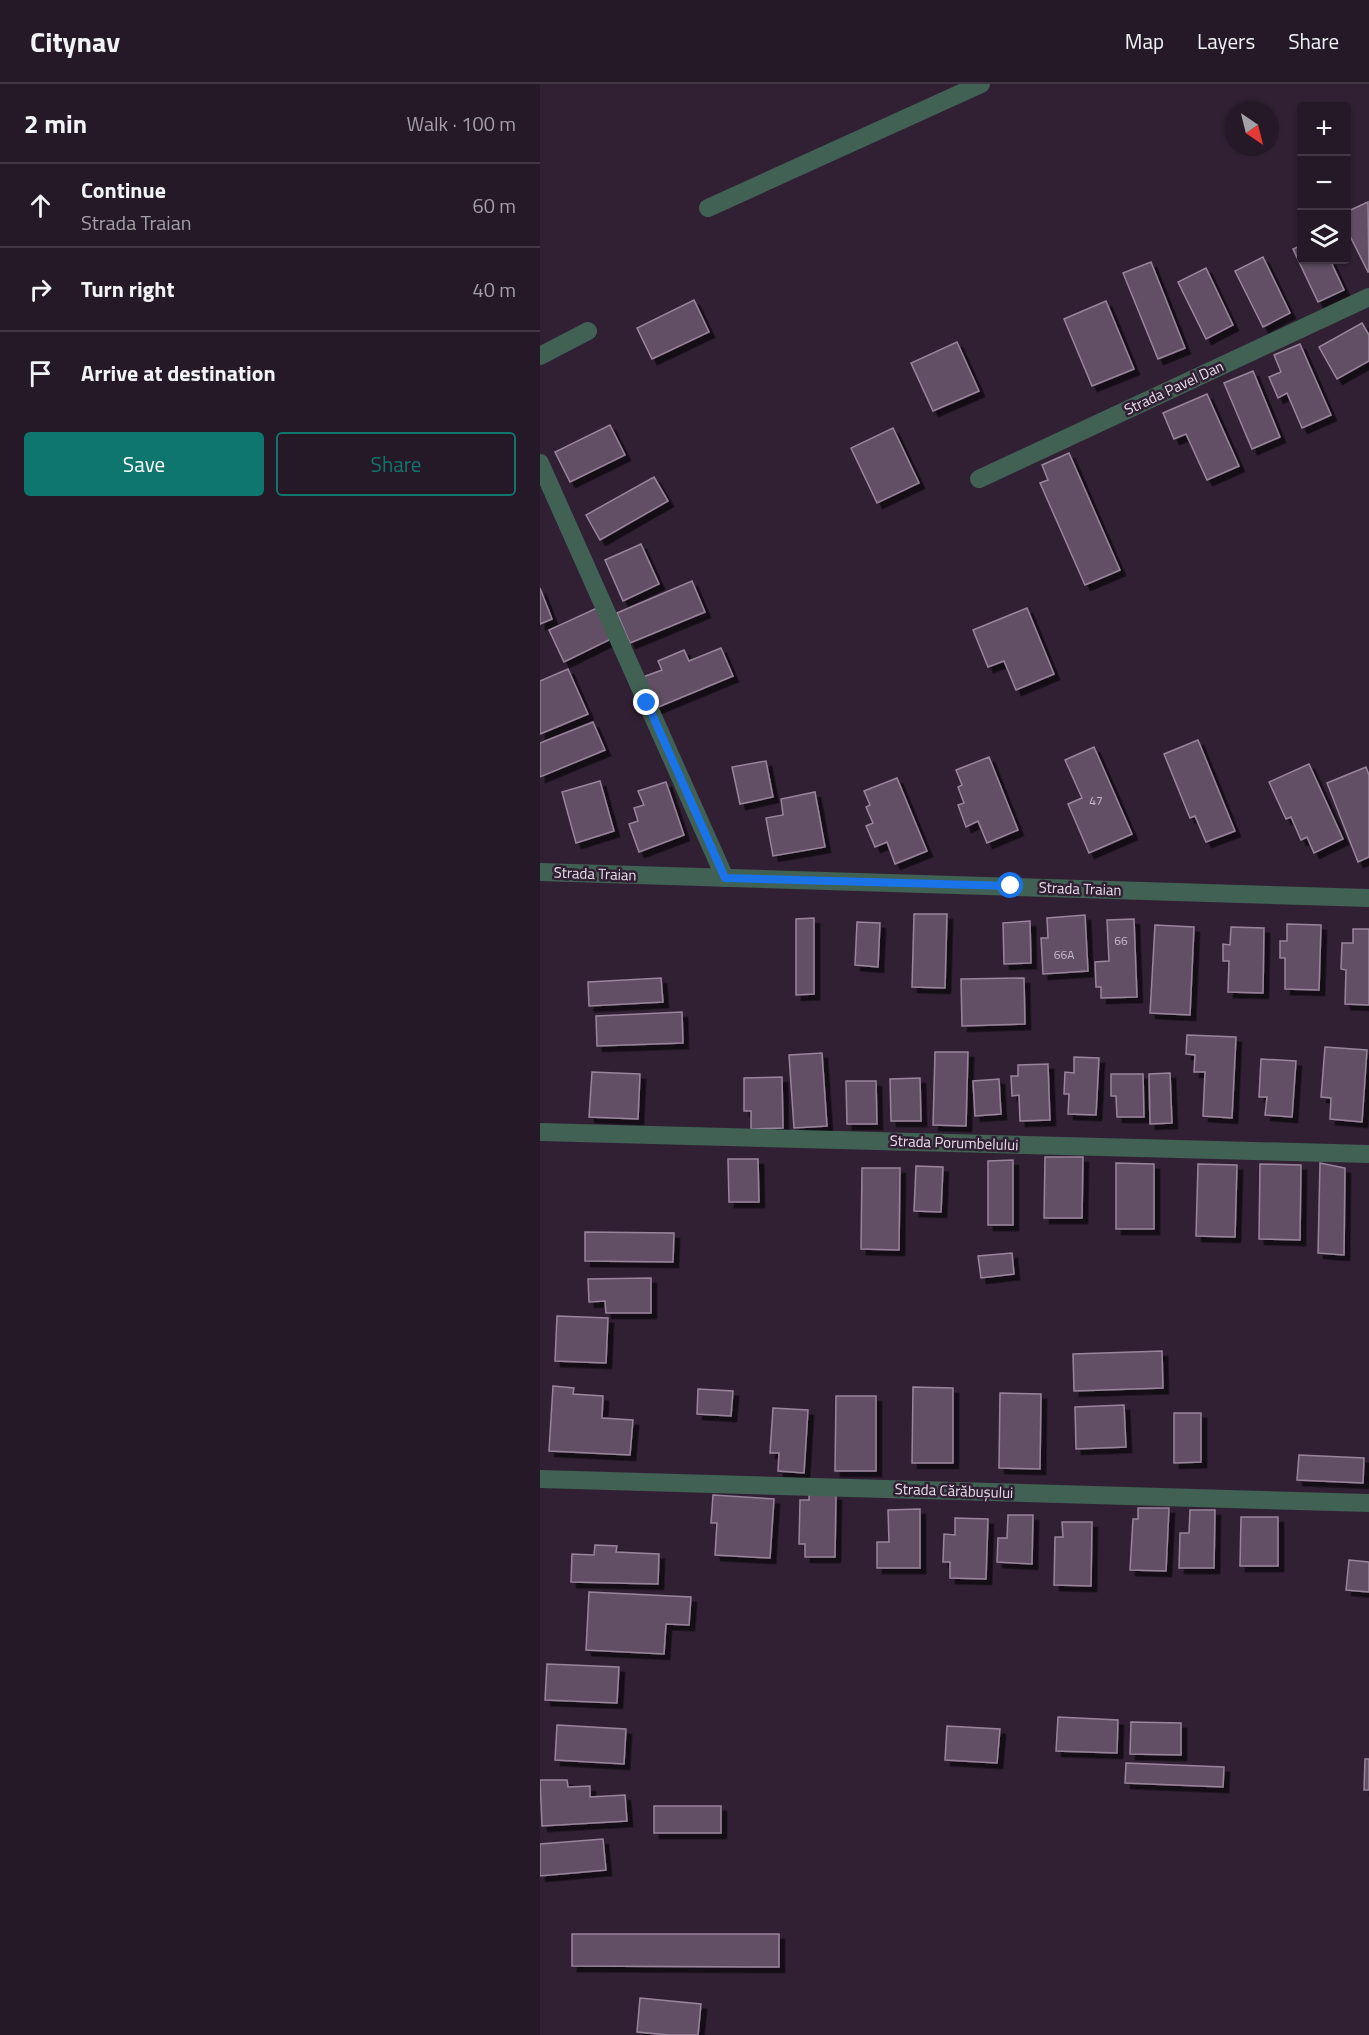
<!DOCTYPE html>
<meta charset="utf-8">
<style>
:root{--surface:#251827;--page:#2d212f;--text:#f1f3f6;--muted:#a3a0a7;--line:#423744;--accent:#0f766e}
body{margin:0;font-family:"Titillium Web",sans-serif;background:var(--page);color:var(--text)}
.controls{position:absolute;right:18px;top:18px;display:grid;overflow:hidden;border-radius:6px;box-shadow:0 2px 4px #0004}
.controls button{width:54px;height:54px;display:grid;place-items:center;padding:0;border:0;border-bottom:2px solid var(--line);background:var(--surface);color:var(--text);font:30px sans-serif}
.compass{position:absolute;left:685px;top:18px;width:54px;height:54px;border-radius:50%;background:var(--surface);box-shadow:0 2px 4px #0004;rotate:145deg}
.stop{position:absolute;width:18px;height:18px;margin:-14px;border:4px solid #1a73e8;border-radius:50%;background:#fff}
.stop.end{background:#1a73e8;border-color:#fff;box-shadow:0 2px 6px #0008}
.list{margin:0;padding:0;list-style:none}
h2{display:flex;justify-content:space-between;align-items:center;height:78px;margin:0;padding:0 24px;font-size:26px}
h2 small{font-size:20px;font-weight:400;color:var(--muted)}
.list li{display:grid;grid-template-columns:39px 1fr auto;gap:18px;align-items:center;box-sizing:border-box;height:84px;padding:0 24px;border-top:2px solid var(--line)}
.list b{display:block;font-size:22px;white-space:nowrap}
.list p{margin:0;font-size:20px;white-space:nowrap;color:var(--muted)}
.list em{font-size:20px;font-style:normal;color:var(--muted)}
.actions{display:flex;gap:12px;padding:18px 24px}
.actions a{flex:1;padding:14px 0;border:2px solid var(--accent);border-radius:6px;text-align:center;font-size:21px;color:var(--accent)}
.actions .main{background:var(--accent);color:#fff}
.icon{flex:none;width:33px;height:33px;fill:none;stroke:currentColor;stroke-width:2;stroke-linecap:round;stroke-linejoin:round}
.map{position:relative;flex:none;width:829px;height:1951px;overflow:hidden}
header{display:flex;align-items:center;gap:36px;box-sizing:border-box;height:84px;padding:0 30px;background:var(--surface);border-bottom:2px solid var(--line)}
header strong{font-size:28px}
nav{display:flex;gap:33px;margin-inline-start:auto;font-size:21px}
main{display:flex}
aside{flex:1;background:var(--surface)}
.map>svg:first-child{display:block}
.building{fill:#624f65;stroke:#99849c;stroke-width:1.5;filter:url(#shadow)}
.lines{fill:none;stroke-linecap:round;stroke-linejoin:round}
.minor{stroke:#406154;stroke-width:18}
.route{stroke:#1a73e8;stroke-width:8}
.labels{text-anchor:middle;stroke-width:5;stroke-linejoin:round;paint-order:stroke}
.number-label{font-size:12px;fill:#c6bac9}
.street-label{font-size:15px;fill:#e8ddea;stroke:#312034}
</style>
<header>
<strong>Citynav</strong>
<nav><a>Map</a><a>Layers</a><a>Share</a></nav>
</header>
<main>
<aside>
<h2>2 min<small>Walk · 100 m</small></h2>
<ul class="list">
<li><svg class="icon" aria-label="ahead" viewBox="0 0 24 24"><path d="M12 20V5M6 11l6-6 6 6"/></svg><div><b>Continue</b><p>Strada Traian</p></div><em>60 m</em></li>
<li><svg class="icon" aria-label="right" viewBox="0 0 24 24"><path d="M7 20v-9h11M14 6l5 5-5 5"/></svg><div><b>Turn right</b></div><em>40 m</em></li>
<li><svg class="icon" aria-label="arrive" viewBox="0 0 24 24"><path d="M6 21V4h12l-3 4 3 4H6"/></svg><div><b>Arrive at destination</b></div></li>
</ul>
<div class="actions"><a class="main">Save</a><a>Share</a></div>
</aside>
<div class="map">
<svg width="829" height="1951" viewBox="0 0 829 1951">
<defs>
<filter id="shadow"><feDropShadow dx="5.5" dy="5.5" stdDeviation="0" flood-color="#0009"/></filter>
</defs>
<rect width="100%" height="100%" fill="#312034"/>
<g class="building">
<path d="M828 118 829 188H828L806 144V128Z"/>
<path d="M762 161V176H790L804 206 778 218 753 165Z"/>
<path d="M723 173 750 229 723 243 695 187Z"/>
<path d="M611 178 645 264 618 275 583 189Z"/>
<path d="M666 184 693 241 666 255 638 198Z"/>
<path d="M154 216 169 248 112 275 97 244Z"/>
<path d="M566 217 594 285 552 302 524 235Z"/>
<path d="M822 239 829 251V277L797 295 779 263Z"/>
<path d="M417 258 439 307 393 327 371 279Z"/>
<path d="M760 260 791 331 762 344 747 309 738 314 729 293 741 288 734 271Z"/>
<path d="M713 287 740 353 712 365 684 299Z"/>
<path d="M667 310 699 382 667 396 646 350 634 355 623 329Z"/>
<path d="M70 341 85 371 30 398 15 368Z"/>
<path d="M353 344 379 399 337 419 311 364Z"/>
<path d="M529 369 580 486 545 501 500 399 508 396 502 381Z"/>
<path d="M114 393 128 417 60 456 46 431Z"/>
<path d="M101 460 119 500 83 517 65 476Z"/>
<path d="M152 497 165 528 90 559 77 529Z"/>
<path d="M0 504 12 535 0 540Z"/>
<path d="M57 524 71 555 24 578 9 546Z"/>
<path d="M487 524 514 590 476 606 464 577 448 583 433 546Z"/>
<path d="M181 564 193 592 116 624 103 593 122 586 118 577 144 566 149 577Z"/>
<path d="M28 585 48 630 0 650V597Z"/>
<path d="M53 638 65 666 0 693V659Z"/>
<path d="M658 656 695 747 666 758 655 732 650 734 624 670Z"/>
<path d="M554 663 592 750 549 769 528 720 542 714 525 676Z"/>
<path d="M449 673 478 746 447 759 438 737 426 743 418 721 424 719 418 703 422 701 416 686Z"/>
<path d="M226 677 233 713 200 720 192 683Z"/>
<path d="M769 680 803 755 774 769 767 753 761 756 751 733 746 735 729 698Z"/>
<path d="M826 683 829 691V773L818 778 787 699Z"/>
<path d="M357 694 387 767 355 780 347 758 335 763 326 742 333 739 326 723 330 721 324 707Z"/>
<path d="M60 697 74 747 36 759 22 708Z"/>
<path d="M126 698 144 751 99 768 89 740 98 737 94 724 104 721 98 707Z"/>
<path d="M275 708 285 763 233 772 226 734 243 731 241 715Z"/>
<path d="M374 830H407L405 904 372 903Z"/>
<path d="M545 831 548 887 503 890 501 854H508L507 834Z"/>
<path d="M274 834V910L256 911V835Z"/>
<path d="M594 835 597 913 561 914V903H556L555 878 569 877 567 836Z"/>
<path d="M490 837 491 879 464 880 463 839Z"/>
<path d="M317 838 340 839 338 883 315 881Z"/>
<path d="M747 840 781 841 779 906 745 905V874H740V857H747Z"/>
<path d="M615 841 654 843 650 931 610 929Z"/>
<path d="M691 843 724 844 723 909 688 908 689 877H683V860L690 861Z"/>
<path d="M813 845H829V921L805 920 806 886 801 885 802 859H813Z"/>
<path d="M121 894 123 918 49 922 48 898Z"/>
<path d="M484 894 485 940 422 942 421 895Z"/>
<path d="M142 928 143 959 57 962 56 932Z"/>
<path d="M647 951 696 953 692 1034 663 1032 665 988H654L655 971 646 970Z"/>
<path d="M785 963 827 966 822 1038 790 1035 791 1014 781 1013Z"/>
<path d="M395 968H428L426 1042 393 1041Z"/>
<path d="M282 969 287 1042 254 1044 249 971Z"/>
<path d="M534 973 559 974 556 1031 528 1030 529 1010H524L525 988 534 989Z"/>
<path d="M721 975 756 977 752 1033 725 1031 727 1013H719Z"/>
<path d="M508 980 510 1036 480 1037 479 1011 472 1012 471 992H478V981Z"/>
<path d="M52 988 100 990 98 1035 49 1033Z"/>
<path d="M630 989 632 1039 610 1040 609 990Z"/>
<path d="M571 990H603L604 1033H577L576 1012H571Z"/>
<path d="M242 993 243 1044 211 1045V1027H204V994Z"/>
<path d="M380 994 381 1037H351L350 995Z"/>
<path d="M459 995 461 1030 435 1032 433 997Z"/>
<path d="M306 997H336L337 1040H307Z"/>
<path d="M505 1073H543L542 1134H504Z"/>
<path d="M188 1075H218L219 1118H189Z"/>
<path d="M473 1076V1141H448V1077Z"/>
<path d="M576 1079 614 1080V1145H576Z"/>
<path d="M780 1079 805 1084 804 1171 778 1169Z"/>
<path d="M658 1080 697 1081 695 1153 656 1152Z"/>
<path d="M720 1080 761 1081 760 1156 719 1155Z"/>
<path d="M376 1082 403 1083 401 1128 374 1127Z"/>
<path d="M322 1084H360L359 1166 321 1165Z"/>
<path d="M45 1148 134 1149 133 1178 45 1177Z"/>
<path d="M472 1169 474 1190 441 1194 438 1172Z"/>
<path d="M111 1194V1229H66L65 1217 49 1218 48 1195Z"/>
<path d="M17 1232 68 1234 66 1279 15 1277Z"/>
<path d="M622 1267 623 1304 534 1307 533 1270Z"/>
<path d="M13 1302 34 1304 33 1310 63 1312 62 1334 93 1336 90 1371 9 1367Z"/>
<path d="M373 1303 413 1304V1379H372Z"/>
<path d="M158 1305 193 1307 191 1332 157 1330Z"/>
<path d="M460 1309 501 1310 500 1385 459 1384Z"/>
<path d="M296 1312H336V1387H295Z"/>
<path d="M584 1321 586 1363 536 1365 535 1323Z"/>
<path d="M233 1324 268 1326 264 1389 238 1387 239 1369H230Z"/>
<path d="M634 1329H661V1378L634 1379Z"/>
<path d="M759 1371 824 1374 823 1399 757 1396Z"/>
<path d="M173 1411 234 1415 230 1474 175 1471 177 1439H171Z"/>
<path d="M269 1411H296L295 1473H265V1460H259L260 1416H269Z"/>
<path d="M598 1424H629L626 1487 590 1486 593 1435H598Z"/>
<path d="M380 1425V1484H337V1458H349L348 1426Z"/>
<path d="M650 1426H675L674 1484H639L640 1449H649Z"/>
<path d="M468 1431H493L492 1480 457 1478 458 1454H467Z"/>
<path d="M701 1433H738V1482H700Z"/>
<path d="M415 1434 448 1435 446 1495 410 1494V1478H403L404 1450 415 1451Z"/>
<path d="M522 1438H552L551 1502 514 1501 515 1453H523Z"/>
<path d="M55 1461 77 1462 76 1468 119 1470 118 1500 31 1498 32 1470 54 1471Z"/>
<path d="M809 1476 829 1478V1508L806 1506Z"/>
<path d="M49 1508 151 1513 149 1541 126 1540 124 1570 46 1566Z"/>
<path d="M7 1580 79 1583 77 1619 5 1616Z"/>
<path d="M518 1633 578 1636 577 1669 516 1667Z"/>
<path d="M591 1638 641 1639V1671L590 1670Z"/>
<path d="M17 1641 86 1645 84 1680 15 1676Z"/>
<path d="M407 1642 460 1645 457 1679 405 1676Z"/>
<path d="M825 1675H829V1706H824Z"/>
<path d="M586 1679 684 1683 683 1703 585 1699Z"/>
<path d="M0 1696H27L28 1703 50 1702V1713L85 1711 87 1737 2 1742Z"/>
<rect x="114" y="1722" width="67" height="27"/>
<path d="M63 1755 66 1786 0 1792V1760Z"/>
<path d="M32 1850H239V1883L32 1882Z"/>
<path d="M100 1914 161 1920 158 1951H129L97 1948Z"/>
</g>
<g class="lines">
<g class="minor">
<path d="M168 124 441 0"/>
<path d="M0 272 48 247"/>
<path d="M0 379 185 794"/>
<path d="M439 395 829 213"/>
<path d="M0 788 829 814"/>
<path d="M0 1048 829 1070"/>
<path d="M0 1395 829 1419"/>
</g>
</g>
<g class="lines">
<path class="route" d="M107 619 185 794 471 802"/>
</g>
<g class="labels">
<g class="number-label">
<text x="556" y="721">47</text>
<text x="581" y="861">66</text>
<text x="524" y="875">66A</text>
</g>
<g class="street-label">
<text transform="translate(634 304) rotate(-25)" y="5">Strada Pavel Dan</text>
<text transform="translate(55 790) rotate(2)" y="5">Strada Traian</text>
<text transform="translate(540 805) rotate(2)" y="5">Strada Traian</text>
<text transform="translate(414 1059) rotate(2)" y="5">Strada Porumbelului</text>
<text transform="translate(414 1407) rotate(2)" y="5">Strada Cărăbușului</text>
</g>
</g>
</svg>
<div class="controls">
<button>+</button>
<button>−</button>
<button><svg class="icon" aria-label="layers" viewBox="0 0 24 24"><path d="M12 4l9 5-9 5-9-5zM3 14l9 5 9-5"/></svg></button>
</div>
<svg class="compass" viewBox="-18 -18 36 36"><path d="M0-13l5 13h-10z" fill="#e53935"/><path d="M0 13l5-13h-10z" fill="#a3a0a7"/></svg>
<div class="stop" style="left:471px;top:802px"></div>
<div class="stop end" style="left:107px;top:619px"></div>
</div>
</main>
